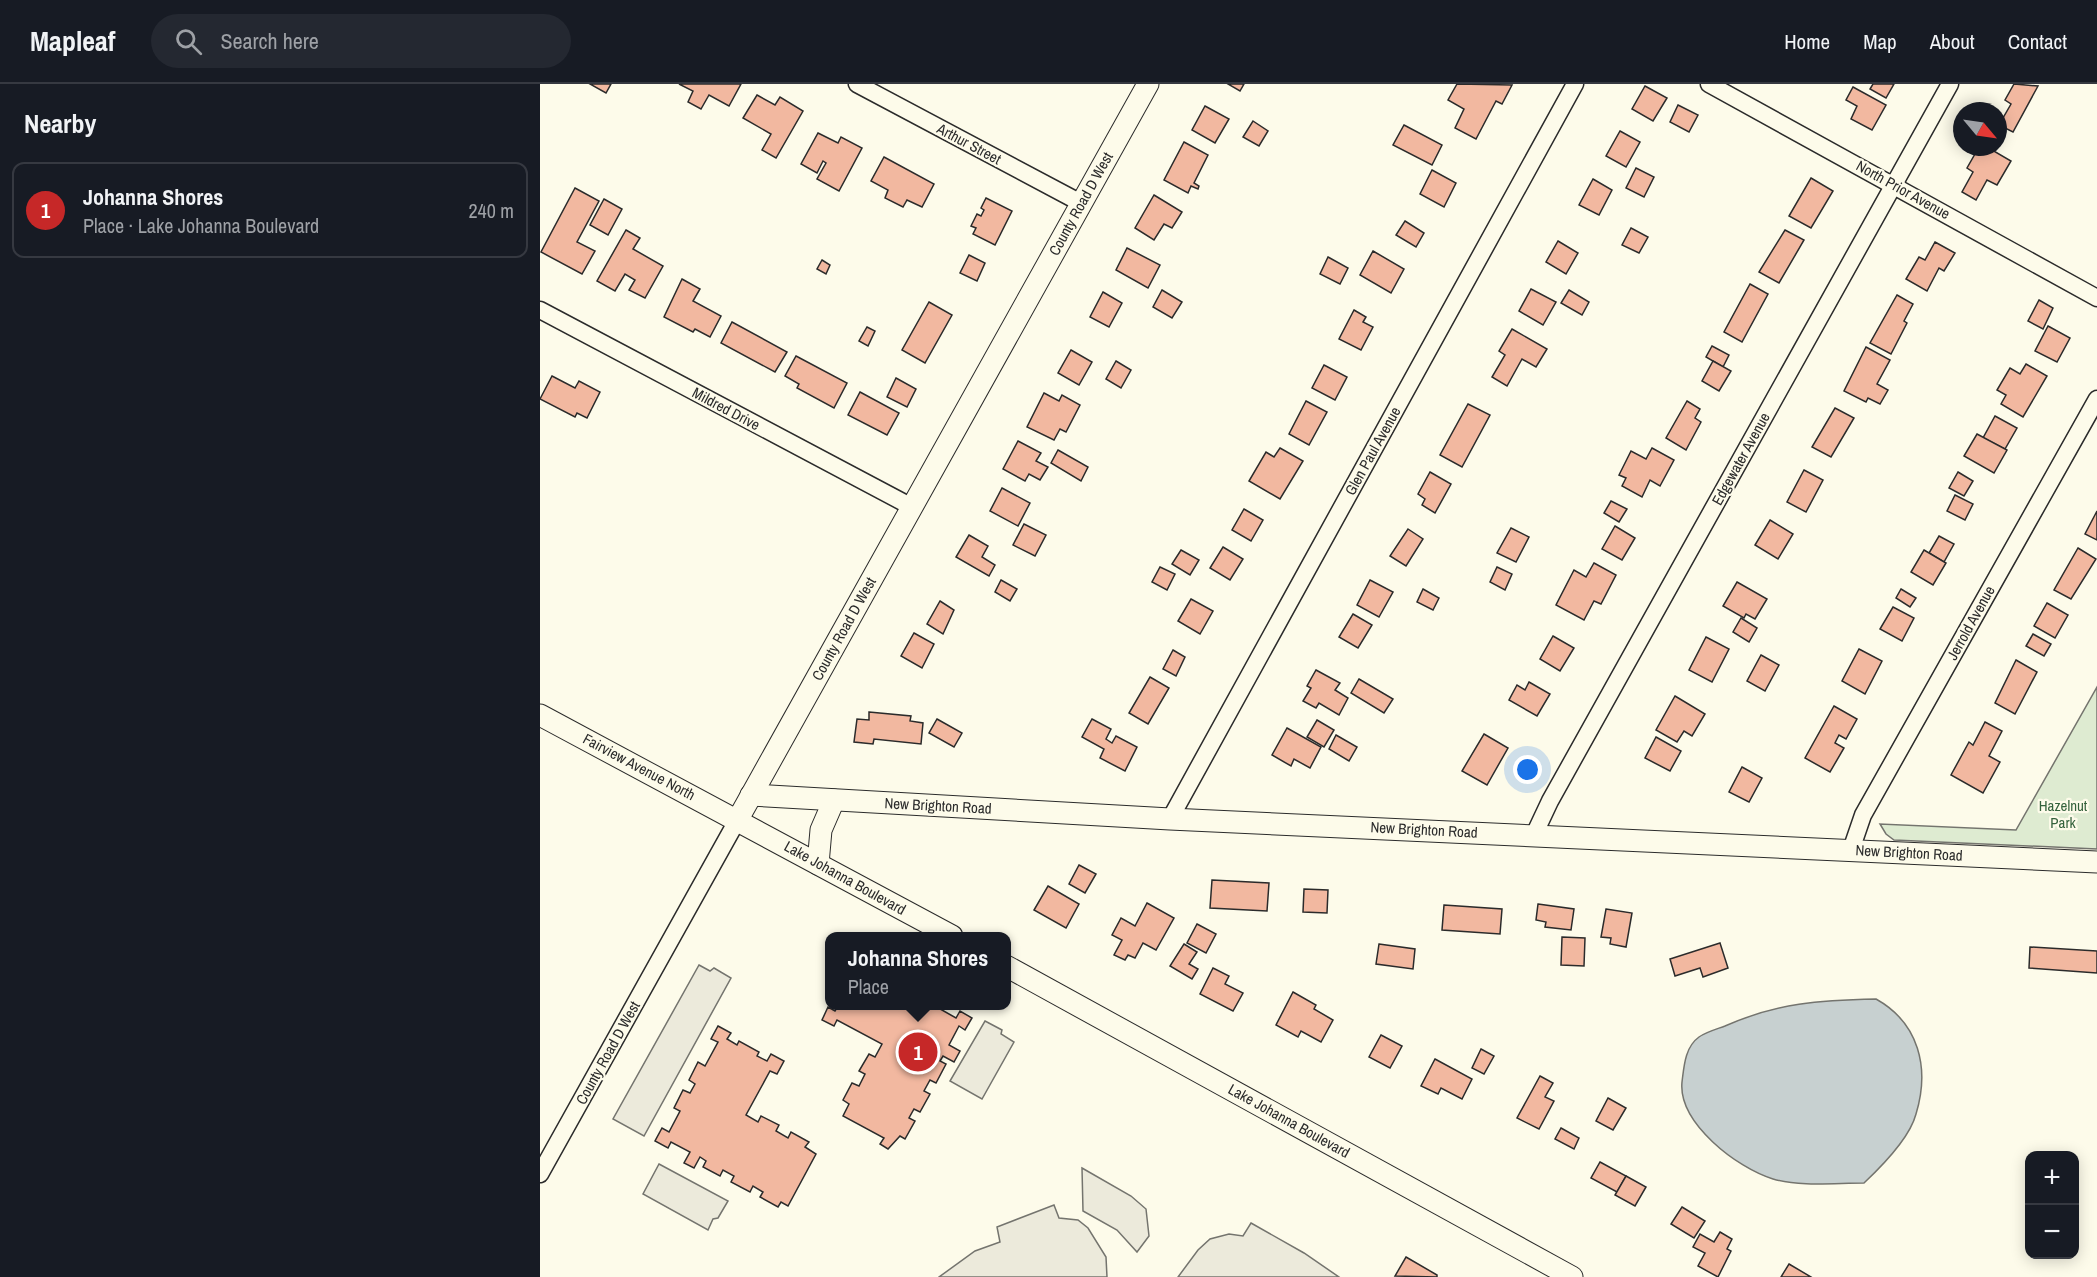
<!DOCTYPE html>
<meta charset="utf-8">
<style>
:root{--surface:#171b24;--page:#242831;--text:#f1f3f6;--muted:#9ea1a6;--line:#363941;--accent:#c62828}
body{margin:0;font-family:"Archivo Narrow",sans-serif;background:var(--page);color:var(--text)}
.controls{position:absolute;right:18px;bottom:18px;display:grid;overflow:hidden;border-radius:12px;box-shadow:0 3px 15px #0003}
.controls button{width:54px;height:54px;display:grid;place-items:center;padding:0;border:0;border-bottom:2px solid var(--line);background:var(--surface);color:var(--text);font:30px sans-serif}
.compass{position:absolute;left:1413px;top:18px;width:54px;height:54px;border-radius:50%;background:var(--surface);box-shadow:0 3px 15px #0003;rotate:119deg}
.you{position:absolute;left:988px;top:686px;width:21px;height:21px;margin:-15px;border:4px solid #fff;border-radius:50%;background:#1a73e8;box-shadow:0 0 0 9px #1a73e833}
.badge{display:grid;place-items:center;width:39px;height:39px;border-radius:50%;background:var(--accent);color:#fff;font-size:20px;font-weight:700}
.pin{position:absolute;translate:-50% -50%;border:3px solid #fff;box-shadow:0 2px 6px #0006}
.popup{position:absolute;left:285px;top:848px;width:186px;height:78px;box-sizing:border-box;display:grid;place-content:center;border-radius:12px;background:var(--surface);filter:drop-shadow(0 2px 4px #0005);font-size:20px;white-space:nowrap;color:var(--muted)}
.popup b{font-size:22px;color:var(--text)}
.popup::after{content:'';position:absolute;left:50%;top:100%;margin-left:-12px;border:12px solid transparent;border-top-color:var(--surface)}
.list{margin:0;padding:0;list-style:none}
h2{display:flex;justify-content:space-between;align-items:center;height:78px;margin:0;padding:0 24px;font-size:26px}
h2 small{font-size:20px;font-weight:400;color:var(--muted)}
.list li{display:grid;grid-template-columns:39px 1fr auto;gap:18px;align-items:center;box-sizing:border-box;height:96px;margin:0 12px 12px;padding:0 12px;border:2px solid var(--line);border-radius:12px}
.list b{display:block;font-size:22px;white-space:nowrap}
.list p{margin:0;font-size:20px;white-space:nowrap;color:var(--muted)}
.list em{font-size:20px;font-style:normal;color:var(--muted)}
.icon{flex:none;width:33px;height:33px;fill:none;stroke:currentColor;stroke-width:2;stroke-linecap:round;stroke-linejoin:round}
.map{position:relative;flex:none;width:1557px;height:1193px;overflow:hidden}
header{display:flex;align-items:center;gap:36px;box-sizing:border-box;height:84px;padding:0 30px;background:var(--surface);border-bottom:2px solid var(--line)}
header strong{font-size:28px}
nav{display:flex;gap:33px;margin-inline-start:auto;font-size:21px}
.search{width:420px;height:54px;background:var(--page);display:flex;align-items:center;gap:15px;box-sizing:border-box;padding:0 21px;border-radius:33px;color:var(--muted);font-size:22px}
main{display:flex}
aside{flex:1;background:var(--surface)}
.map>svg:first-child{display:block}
.green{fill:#deebd1;stroke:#74746e;stroke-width:1.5}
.parking{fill:#eceadb;stroke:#74746e;stroke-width:1.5}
.water{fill:#c7d0d0;stroke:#74746e;stroke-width:1.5}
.building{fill:#f2b8a0;stroke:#2b2b2b;stroke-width:1.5}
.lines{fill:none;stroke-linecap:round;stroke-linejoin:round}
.minor-casing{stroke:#2b2b2b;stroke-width:19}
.tertiary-casing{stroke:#2b2b2b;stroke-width:23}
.minor{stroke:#fdfbea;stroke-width:16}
.tertiary{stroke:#fdfbea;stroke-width:21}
.labels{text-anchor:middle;stroke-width:4.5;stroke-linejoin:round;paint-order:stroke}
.street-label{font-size:15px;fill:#2b2b2b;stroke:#fdfbea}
.park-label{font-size:15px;fill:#34623c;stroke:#fdfbea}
</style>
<header>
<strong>Mapleaf</strong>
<div class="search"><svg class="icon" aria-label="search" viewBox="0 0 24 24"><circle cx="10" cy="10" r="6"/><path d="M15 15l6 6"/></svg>Search here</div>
<nav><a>Home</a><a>Map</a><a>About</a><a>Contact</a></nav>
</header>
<main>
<aside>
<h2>Nearby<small></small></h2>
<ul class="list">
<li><span class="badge">1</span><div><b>Johanna Shores</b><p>Place · Lake Johanna Boulevard</p></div><em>240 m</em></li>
</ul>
</aside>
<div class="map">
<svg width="1557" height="1193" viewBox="0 0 1557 1193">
<rect width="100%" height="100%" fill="#fdfbea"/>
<path class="green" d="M1557 603V765L1354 756 1346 750 1340 740 1476 746Z"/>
<g class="parking">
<path d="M159 881 170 887 174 884 191 894 104 1052 73 1035Z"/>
<path d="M445 937 462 946 461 950 474 958 442 1015 410 997Z"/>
<path d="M119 1080 188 1117 178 1134 173 1135 168 1146 103 1110Z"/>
<path d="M542 1084 591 1112 606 1125 609 1152 597 1168 577 1146 543 1127Z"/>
<path d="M514 1121 519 1134 538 1136 548 1144 566 1173 567 1193H399L435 1167 460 1158 457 1143Z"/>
<path d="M711 1139 764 1169 799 1193H638L658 1166 670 1155 689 1150 703 1152Z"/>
</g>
<path class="water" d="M1336 915C1379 939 1390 984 1376 1030 1370 1053 1341 1083 1324 1099 1295 1099 1260 1103 1233 1095 1197 1084 1138 1039 1142 998 1144 982 1145 963 1159 953 1166 948 1177 945 1185 942 1237 919 1280 916 1336 915Z"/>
<g class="building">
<path d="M50 0H71L66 9Z"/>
<path d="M139 0H201L189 22 169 11 161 25 148 18 153 7Z"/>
<path d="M688 0H704L700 7Z"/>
<path d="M917 0 972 1 962 20 956 17 936 55 915 44 924 25 908 16Z"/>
<path d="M1333 0H1354L1346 14 1330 5Z"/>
<path d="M1474 0 1498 2 1473 48 1459 41 1471 20 1465 16Z"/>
<path d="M1105 2 1127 14 1113 37 1092 25Z"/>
<path d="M1313 3 1346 21 1332 46 1311 35 1317 22 1306 16Z"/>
<path d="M217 11 235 21 240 13 263 27 236 74 222 66 231 50 203 34Z"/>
<path d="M1138 21 1158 31 1149 48 1130 38Z"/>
<path d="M665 22 689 35 675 59 652 46Z"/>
<path d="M713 37 728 47 719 62 703 53Z"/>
<path d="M864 41 902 61 892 81 853 61Z"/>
<path d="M1080 47 1100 58 1086 83 1066 72Z"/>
<path d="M278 49 298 59 301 53 322 64 299 107 277 95 286 79 283 77 277 89 261 80Z"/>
<path d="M644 58 668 71 654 99 659 102 658 105 651 102 648 109 624 96Z"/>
<path d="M1439 63H1447L1471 77 1457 101 1447 96 1436 116 1422 108 1433 88 1427 84Z"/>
<path d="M344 73 394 100 382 123 367 116 363 123 345 114 348 106 331 97Z"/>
<path d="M1096 84 1114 93 1104 113 1086 104Z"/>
<path d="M892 86 916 99 904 123 880 110Z"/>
<path d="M1271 94 1293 107 1271 144 1249 132Z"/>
<path d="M1053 95 1072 106 1059 131 1039 121Z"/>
<path d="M35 104 59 117 37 158 55 167 42 190 1 168Z"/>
<path d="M614 111 642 128 632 144 624 140 614 156 595 144Z"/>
<path d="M446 114 472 127 455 161 433 150 436 144 431 142 437 130 441 132 444 126 441 124Z"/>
<path d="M64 115 82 125 68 151 50 141Z"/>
<path d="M865 137 884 149 876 163 856 151Z"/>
<path d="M1091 144 1108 153 1099 169 1082 161Z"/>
<path d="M86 146 100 154 93 165 123 182 105 214 89 206 95 196 85 190 75 207 57 197Z"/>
<path d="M1245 146 1264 156 1239 199 1219 188Z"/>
<path d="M1018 157 1038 169 1026 190 1006 178Z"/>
<path d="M1395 158 1415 169 1404 187 1399 184 1387 207 1366 195 1379 173 1385 176Z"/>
<path d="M587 164 620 181 608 204 576 186Z"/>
<path d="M833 167 864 185 851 209 820 191Z"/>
<path d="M429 171 445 179 437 197 420 189Z"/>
<path d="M788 173 808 184 800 200 780 190Z"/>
<path d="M282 176 290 181 286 190 277 185Z"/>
<path d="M142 195 160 205 153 217 181 232 170 253 155 245 153 248 124 233Z"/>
<path d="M1210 200 1228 210 1202 258 1184 248Z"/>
<path d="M991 205 1016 218 1003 241 979 227Z"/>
<path d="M622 206 642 218 632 234 613 223Z"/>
<path d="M1029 206 1049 218 1042 231 1021 219Z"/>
<path d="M563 208 582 219 569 243 550 233Z"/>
<path d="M1357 211 1373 220 1364 237 1367 239 1351 270 1330 259Z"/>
<path d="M1499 216 1513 224 1503 245 1488 237Z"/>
<path d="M389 218 412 231 385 279 362 266Z"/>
<path d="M814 226 826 233 823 238 833 243 821 266 799 255Z"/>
<path d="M192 238 247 268 235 288 181 259Z"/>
<path d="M1508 242 1530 254 1517 278 1495 267Z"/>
<path d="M327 243 335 247 328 262 319 257Z"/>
<path d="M972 245 1007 265 996 283 982 275 967 302 952 293 965 271 959 267Z"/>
<path d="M1172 262 1189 271 1183 283 1166 273Z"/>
<path d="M1326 263 1350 276 1337 300 1348 306 1340 320 1328 314 1326 318 1304 307Z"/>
<path d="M531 266 552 278 539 301 518 289Z"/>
<path d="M256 272 307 299 294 324 257 304 259 300 245 292Z"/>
<path d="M576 277 591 286 581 304 566 295Z"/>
<path d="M1173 277 1191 287 1179 307 1162 297Z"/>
<path d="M1486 280 1507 292 1483 333 1461 320 1466 311 1457 306 1470 284 1480 290Z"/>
<path d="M784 281 807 293 795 316 772 304Z"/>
<path d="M12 292 35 304 39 297 60 308 47 334 37 329 35 333 0 315Z"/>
<path d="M356 294 376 305 367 323 347 313Z"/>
<path d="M320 308 359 329 347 351 308 331Z"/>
<path d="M504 309 519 317 522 311 540 321 526 348 520 345 514 356 487 343Z"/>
<path d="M766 317 787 328 769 361 749 350Z"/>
<path d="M1147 317 1160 325 1155 334 1161 338 1146 366 1126 354Z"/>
<path d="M928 320 950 331 922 383 900 371Z"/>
<path d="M1295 324 1314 334 1291 373 1272 363Z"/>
<path d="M1455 332 1477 344 1465 365 1443 354Z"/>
<path d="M1437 350 1467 366 1454 389 1424 372Z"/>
<path d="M478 357 501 369 496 377 508 383 500 396 489 390 485 397 463 385Z"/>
<path d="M740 364 763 377 740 415 709 397 726 368 734 373Z"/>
<path d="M1112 364 1134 376 1120 402 1110 396 1102 413 1082 402 1086 394 1079 391 1091 367 1106 375Z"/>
<path d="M518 366 548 383 541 397 511 379Z"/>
<path d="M1264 386 1283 396 1266 428 1247 418Z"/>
<path d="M890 388 911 400 895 429 882 421 885 415 878 410Z"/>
<path d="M1418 388 1433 397 1424 412 1409 404Z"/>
<path d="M462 404 490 419 478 442 450 427Z"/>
<path d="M1415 411 1433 420 1425 436 1407 427Z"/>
<path d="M1071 417 1087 425 1079 438 1064 429Z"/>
<path d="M704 425 723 436 711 457 692 446Z"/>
<path d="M1557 427V456L1545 450Z"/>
<path d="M1230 436 1253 450 1238 475 1215 461Z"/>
<path d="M484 440 506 451 495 472 473 461Z"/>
<path d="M1075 442 1095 454 1082 476 1062 465Z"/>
<path d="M971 444 989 453 976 478 957 469Z"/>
<path d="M868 445 883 455 866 482 850 472Z"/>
<path d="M429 451 448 462 442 473 455 481 449 492 416 473Z"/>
<path d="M1399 452 1414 460 1404 478 1389 469Z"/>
<path d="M683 463 703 475 690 496 670 484Z"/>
<path d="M1538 464 1556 475 1531 515 1514 506Z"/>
<path d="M641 466 659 476 650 491 632 480Z"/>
<path d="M1384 466 1406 479 1393 501 1371 488Z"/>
<path d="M1054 479 1076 491 1061 520 1054 517 1044 536 1016 521 1034 486 1046 493Z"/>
<path d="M620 483 635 490 627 506 612 498Z"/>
<path d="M957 483 972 490 965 506 950 498Z"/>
<path d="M461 496 477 505 470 517 455 508Z"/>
<path d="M830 496 853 508 839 533 817 521Z"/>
<path d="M1197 498 1227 515 1215 535 1206 530 1204 534 1183 522Z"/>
<path d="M883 505 899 514 893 526 877 518Z"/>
<path d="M1361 505 1376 514 1370 523 1356 514Z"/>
<path d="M651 515 673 527 660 550 638 537Z"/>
<path d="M400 517 414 526 403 550 387 540Z"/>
<path d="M1507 519 1528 531 1515 554 1494 542Z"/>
<path d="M1353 523 1374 534 1362 557 1340 545Z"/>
<path d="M813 530 832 541 818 564 799 553Z"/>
<path d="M1201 534 1217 544 1209 558 1193 548Z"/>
<path d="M374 549 394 560 382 584 361 572Z"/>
<path d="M1493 550 1511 560 1504 572 1486 562Z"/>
<path d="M1013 552 1034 564 1020 587 1000 575Z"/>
<path d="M1166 553 1189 565 1172 598 1149 586Z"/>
<path d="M1319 565 1342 577 1325 610 1302 597Z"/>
<path d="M633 566 645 573 636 592 623 585Z"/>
<path d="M1221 571 1239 581 1225 607 1207 597Z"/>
<path d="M1476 576 1497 588 1475 630 1455 619Z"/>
<path d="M776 586 800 599 795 606 808 614 799 631 779 619 776 624 763 617 771 604 767 602Z"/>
<path d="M610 593 629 604 608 640 589 629Z"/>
<path d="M819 595 853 615 844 629 811 609Z"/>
<path d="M989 598 1010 610 997 632 969 616 977 601 985 606Z"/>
<path d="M1135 612 1165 630 1152 652 1144 647 1137 658 1116 646Z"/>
<path d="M1294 622 1317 635 1306 655 1299 651 1295 659 1304 664 1290 688 1265 674Z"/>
<path d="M329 628 371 632 370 637 383 639 381 660 334 655 333 660 314 658 317 635 329 636Z"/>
<path d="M397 635 422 649 414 663 389 649Z"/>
<path d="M552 635 571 645 566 655 572 659 576 652 597 663 585 687 560 674 564 665 542 653Z"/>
<path d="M777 636 794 646 784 663 767 653Z"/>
<path d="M1445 638 1462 647 1449 672 1460 678 1443 709 1411 691 1429 658 1433 661Z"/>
<path d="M747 644 781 663 770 684 754 675 751 682 732 671Z"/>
<path d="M944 650 968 664 947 701 922 687Z"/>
<path d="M796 651 817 663 809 677 789 665Z"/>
<path d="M1116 653 1141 667 1130 687 1105 674Z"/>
<path d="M1202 683 1222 694 1209 718 1189 708Z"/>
<path d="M539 781 556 790 545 809 529 800Z"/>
<path d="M672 796 729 799 727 827 670 824Z"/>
<path d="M508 802 539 820 526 844 494 826Z"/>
<path d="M764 805 788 806 787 829 763 828Z"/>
<path d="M607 819 634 834 616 866 603 859 595 874 588 871 585 876 574 871 582 856 572 851 581 834 595 842Z"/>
<path d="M998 820 1034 825 1031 846 1005 843 1006 838 996 836Z"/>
<path d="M904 821 962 825 960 850 902 846Z"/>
<path d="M1066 825 1092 829 1086 863 1070 860 1071 854 1061 853Z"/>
<path d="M657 840 676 850 666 869 647 859Z"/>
<path d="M1022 853 1045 854 1044 882 1021 881Z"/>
<path d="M1180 859 1188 884 1163 893 1160 884 1135 892 1130 875Z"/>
<path d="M644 860 657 868 649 880 658 885 652 895 630 882Z"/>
<path d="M839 860 875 865 873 885 836 880Z"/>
<path d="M1490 863 1557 867V889L1489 884Z"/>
<path d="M673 884 689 892 685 900 703 909 693 927 660 910Z"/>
<path d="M753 908 776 921 774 925 793 936 781 958 761 947 758 953 736 941Z"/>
<path d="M298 922H395L416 934 420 927 432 934 425 946 419 942 409 961 420 967 414 978 403 972 400 977 406 980 396 999 390 996 384 1007 390 1010 380 1028 374 1025 369 1034 375 1037 365 1055 360 1052 348 1065 340 1060 344 1054 303 1032 309 1020 303 1016 312 999 319 1002 325 990 319 987 329 970 335 973 342 960 297 936 294 942 282 936 288 923 295 927Z"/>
<path d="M178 942 191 949 187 955 197 961 199 957 219 968 217 972 227 977 231 970 244 977 237 990 230 987 206 1031 218 1038 221 1032 239 1041 236 1047 248 1054 251 1048 269 1058 265 1063 276 1070 248 1122 241 1118 238 1123 220 1113 223 1108 213 1102 210 1108 191 1098 194 1092 183 1086 180 1092 163 1083 166 1077 160 1073 154 1084 144 1079 150 1068 131 1058 128 1064 115 1057 122 1044 129 1048 140 1027 134 1024 143 1006 150 1009 155 1000 149 996 158 978 165 982 178 958 171 955Z"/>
<path d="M841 951 862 962 850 984 829 973Z"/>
<path d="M941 965 954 972 944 990 932 984Z"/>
<path d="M895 975 932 995 922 1015 901 1004 898 1010 881 1002Z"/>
<path d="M1000 992 1013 999 1005 1013 1014 1017 999 1045 977 1034Z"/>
<path d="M1068 1014 1086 1024 1073 1046 1056 1037Z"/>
<path d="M1021 1044 1039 1054 1034 1065 1015 1055Z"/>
<path d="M1060 1078 1086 1092 1077 1108 1051 1094Z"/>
<path d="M1086 1092 1106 1103 1095 1122 1075 1111Z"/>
<path d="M1142 1123 1165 1137 1154 1154 1131 1140Z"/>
<path d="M1180 1148 1192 1155 1187 1165 1191 1167 1178 1193 1158 1182 1165 1169 1153 1163 1160 1150 1174 1158Z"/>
<path d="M866 1173 897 1191V1193L855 1192Z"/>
<path d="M1249 1180 1271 1193H1241Z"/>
</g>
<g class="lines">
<defs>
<g id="minor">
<path d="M317 0 541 119"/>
<path d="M1169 0 1557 214"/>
<path d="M0 226 372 423"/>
<path d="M630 735 1035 0"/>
<path d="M994 751 1010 717 1410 0"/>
<path d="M1311 766 1323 731 1557 315"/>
<path d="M0 1090 198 735"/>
</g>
<g id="tertiary">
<path d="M0 631 412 852"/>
<path d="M211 711 630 735 1557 778"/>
<path d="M198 735 608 0"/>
<path d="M278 780 281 746 294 716"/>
<path d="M466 882 1032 1193"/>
</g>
</defs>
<use href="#minor" class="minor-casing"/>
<use href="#tertiary" class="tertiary-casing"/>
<use href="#minor" class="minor"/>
<use href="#tertiary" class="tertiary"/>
</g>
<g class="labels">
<g class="street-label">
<text transform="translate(429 60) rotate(28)" y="5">Arthur Street</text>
<text transform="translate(1363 106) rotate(29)" y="5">North Prior Avenue</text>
<text transform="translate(541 120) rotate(-61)" y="5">County Road D West</text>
<text transform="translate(186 325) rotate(28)" y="5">Mildred Drive</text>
<text transform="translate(833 367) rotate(-61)" y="5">Glen Paul Avenue</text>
<text transform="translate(1201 375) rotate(-61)" y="5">Edgewater Avenue</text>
<text transform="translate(1431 539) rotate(-61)" y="5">Jerrold Avenue</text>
<text transform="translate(304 545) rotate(-61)" y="5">County Road D West</text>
<text transform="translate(99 683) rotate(28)" y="5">Fairview Avenue North</text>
<text transform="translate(398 722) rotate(3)" y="5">New Brighton Road</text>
<text transform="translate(884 746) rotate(3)" y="5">New Brighton Road</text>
<text transform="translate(1369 769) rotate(3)" y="5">New Brighton Road</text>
<text transform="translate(305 794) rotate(29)" y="5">Lake Johanna Boulevard</text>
<text transform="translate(68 969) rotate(-61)" y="5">County Road D West</text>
<text transform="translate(749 1037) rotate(29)" y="5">Lake Johanna Boulevard</text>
</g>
<g class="park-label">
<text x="1523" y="727">Hazelnut<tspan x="1523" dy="17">Park</tspan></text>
</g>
</g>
</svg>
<div class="controls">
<button>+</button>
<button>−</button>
</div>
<svg class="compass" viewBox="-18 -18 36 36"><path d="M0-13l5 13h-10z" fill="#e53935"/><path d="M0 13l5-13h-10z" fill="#9ea1a6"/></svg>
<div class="you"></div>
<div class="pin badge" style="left:378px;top:968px">1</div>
<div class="popup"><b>Johanna Shores</b>Place</div>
</div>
</main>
